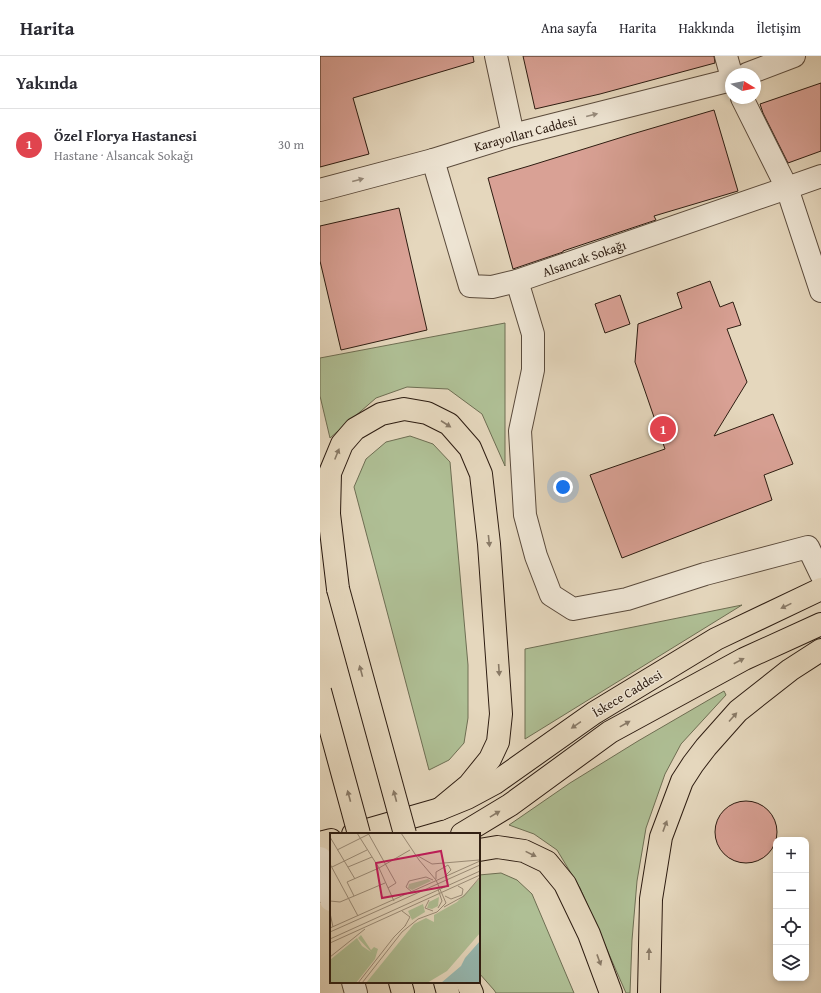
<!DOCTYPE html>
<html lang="tr">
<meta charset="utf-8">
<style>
:root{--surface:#fff;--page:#f7f7f7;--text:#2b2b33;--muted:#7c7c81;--line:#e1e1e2;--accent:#d93025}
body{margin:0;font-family:"Gentium Book Plus",serif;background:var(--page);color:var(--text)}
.controls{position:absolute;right:12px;bottom:12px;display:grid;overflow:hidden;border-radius:8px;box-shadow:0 2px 6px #0003}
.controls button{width:36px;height:36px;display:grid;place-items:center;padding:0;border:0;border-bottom:1px solid var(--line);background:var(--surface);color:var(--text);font:20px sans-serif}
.compass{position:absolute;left:405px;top:12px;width:36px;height:36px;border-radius:50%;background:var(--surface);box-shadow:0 2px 6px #0003;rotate:100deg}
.you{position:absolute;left:243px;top:431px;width:14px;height:14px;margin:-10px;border:3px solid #fff;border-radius:50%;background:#1a73e8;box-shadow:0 0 0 6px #1a73e833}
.badge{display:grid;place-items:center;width:26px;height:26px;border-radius:50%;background:var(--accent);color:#fff;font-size:13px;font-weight:700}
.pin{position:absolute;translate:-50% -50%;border:2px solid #fff;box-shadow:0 1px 4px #0006}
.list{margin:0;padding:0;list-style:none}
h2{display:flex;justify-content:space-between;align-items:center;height:52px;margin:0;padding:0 16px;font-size:17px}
h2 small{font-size:13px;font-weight:400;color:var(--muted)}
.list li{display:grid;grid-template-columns:26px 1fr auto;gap:12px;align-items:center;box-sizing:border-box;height:72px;padding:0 16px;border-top:1px solid var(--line)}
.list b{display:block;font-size:15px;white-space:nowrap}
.list p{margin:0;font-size:13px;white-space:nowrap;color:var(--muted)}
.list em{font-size:13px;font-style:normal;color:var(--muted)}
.icon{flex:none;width:22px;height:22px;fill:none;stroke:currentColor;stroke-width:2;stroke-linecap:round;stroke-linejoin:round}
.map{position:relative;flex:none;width:501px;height:937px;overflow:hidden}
header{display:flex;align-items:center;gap:24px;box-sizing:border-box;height:56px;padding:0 20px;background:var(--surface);border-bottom:1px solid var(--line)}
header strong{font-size:19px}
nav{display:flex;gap:22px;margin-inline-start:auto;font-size:14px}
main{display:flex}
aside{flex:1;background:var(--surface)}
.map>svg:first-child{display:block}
.green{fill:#afbf95;stroke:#6e6e53}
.building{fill:#d9a195;stroke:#2d1c11}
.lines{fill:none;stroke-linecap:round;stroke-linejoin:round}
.minor-casing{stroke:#5b4b3c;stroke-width:24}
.major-casing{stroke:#2d1c11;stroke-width:24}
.highway-casing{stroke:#2d1c11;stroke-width:24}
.minor{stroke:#eee5d4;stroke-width:22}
.major{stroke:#e5d7bd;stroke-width:22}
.highway{stroke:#e5d7bd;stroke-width:22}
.minor-bridge-casing{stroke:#5b4b3c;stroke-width:24;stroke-linecap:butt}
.major-bridge-casing{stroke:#2d1c11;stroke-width:24;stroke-linecap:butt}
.highway-bridge-casing{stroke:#2d1c11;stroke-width:24;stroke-linecap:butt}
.minor-bridge{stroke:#eee5d4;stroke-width:22}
.major-bridge{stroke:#e5d7bd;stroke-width:22}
.highway-bridge{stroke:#e5d7bd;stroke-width:22}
.oneway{fill:#978b7c}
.oneway2{fill:#897a67}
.labels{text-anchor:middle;stroke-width:3;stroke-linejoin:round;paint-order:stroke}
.street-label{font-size:13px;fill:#2d1c11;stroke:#eee5d4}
.inset-road{fill:none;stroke:#9b8c78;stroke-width:1}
.view{fill:#c2185b;fill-opacity:0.15;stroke:#c2185b;stroke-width:2}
.inset-edge{fill:none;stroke:#2d1c11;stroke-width:2}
</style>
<header>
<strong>Harita</strong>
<nav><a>Ana sayfa</a><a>Harita</a><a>Hakkında</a><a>İletişim</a></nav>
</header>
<main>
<aside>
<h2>Yakında<small></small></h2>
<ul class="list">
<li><span class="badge" style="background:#e0444e">1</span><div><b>Özel Florya Hastanesi</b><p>Hastane · Alsancak Sokağı</p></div><em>30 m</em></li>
</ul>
</aside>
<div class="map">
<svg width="501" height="937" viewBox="0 0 501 937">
<rect width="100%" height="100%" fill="#e5d7bd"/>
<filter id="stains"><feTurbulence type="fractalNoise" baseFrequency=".005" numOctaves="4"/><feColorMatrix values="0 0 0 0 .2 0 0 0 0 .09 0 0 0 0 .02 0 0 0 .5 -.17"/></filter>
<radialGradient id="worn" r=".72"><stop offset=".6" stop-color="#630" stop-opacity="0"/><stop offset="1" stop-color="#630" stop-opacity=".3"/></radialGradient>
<g class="green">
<path d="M185 267V410L162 358 128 333 87 331 56 342 10 382 0 340V302Z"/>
<path d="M90 380 113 388 130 406 148 609V662L144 687 129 704 109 714 34 431 46 403 66 386Z"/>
<path d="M422 549 205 683V593Z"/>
<path d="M404 635 406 639 361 688 345 718 326 772 317 825 312 884 310 937H306L260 832 237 794 214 778 189 769 250 727 318 685Z"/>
<path d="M181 817 197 824 212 838 254 937H176L174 934 159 917V819Z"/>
</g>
<g class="building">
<path d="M0 0H153L154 6 33 42 49 98 0 111Z"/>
<path d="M203 0H394L395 7 280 38 215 53Z"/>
<path d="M501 27V95L468 107 443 57 440 48Z"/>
<path d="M394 54 418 135 334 160 336 164 243 195V196L193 213 168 122 209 110 309 79Z"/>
<path d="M79 152 107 274 21 294 0 205V170Z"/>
<path d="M390 225 400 251 413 246 421 269 407 273 427 326 394 380 453 358 473 408 444 419 452 444 302 502 270 419 345 393 315 306 318 268 362 252 357 237Z"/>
<path d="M300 239 310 268 285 277 275 248Z"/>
<circle cx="426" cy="776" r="31"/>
</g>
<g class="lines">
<defs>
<g id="minor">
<path d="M176 0 193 79"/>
<path d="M406 0 411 18"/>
<path d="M427 18 474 0"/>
<path d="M422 42 467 132 501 235"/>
<path d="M113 104 150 230 172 231 197 225 467 132 501 120"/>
<path d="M0 134 113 104 193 79 411 24"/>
<path d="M197 225 213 278V314L200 375 205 459 216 500 231 539 253 553 307 543 385 518 488 491 501 518"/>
<path d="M33 926 36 937"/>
</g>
<g id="major">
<path d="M18 533 9 458 10 417 22 388 35 373 61 358 84 353 107 357 129 368 150 392 161 418 169 488 181 658 178 686 170 703 149 729 120 753"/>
<path d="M33 778 120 753 147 742 175 727 274 657 396 583 501 533"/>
<path d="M142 778 190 749 290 676 424 603 501 568"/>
<path d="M0 787 11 784"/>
<path d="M159 794 177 791 204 795 227 806 245 828 269 878 291 937"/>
<path d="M125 926 128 937"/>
<path d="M147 926 152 937"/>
<path d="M329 937 331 843 341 781 362 725 373 708 386 691 418 655 470 614 501 594"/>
</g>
<path id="highway" d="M80 926 83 937"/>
</defs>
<use href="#minor" class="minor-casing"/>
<use href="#major" class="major-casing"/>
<use href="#highway" class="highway-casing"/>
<use href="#minor" class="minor"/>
<use href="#major" class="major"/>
<use href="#highway" class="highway"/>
<defs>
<path id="minor-bridge" d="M0 802 11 844"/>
<path id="major-bridge" d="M18 533 85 778"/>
<path id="highway-bridge" d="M0 635 39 778"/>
</defs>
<use href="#minor-bridge" class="minor-bridge-casing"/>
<use href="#major-bridge" class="major-bridge-casing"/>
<use href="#highway-bridge" class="highway-bridge-casing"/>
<use href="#minor-bridge" class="minor-bridge"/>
<use href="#major-bridge" class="major-bridge"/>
<use href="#highway-bridge" class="highway-bridge"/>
</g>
<defs><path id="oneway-solid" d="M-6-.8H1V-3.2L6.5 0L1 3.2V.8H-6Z"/></defs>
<g class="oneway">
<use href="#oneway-solid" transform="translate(272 59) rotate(-14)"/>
<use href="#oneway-solid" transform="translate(38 124) rotate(-15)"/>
</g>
<g class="oneway2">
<use href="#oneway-solid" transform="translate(126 368) rotate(33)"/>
<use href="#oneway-solid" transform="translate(17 398) rotate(-68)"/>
<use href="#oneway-solid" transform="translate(169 485) rotate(84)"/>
<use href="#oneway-solid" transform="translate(466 550) rotate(154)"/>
<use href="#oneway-solid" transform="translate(419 605) rotate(-28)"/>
<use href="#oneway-solid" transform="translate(179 614) rotate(86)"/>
<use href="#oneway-solid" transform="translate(41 615) rotate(-105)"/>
<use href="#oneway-solid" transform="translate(413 661) rotate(-48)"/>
<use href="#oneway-solid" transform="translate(305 668) rotate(-29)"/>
<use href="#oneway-solid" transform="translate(256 669) rotate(145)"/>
<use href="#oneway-solid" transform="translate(29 740) rotate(-105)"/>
<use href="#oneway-solid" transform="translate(75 740) rotate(-105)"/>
<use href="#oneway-solid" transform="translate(175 758) rotate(-31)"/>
<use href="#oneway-solid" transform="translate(345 770) rotate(-70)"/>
<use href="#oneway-solid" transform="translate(211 798) rotate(26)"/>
<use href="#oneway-solid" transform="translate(329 898) rotate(-89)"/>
<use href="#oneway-solid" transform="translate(279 904) rotate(70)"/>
</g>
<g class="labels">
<g class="street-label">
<text transform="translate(205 77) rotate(-15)" y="5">Karayolları Caddesi</text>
<text transform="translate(264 202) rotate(-19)" y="5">Alsancak Sokağı</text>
<text transform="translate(307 637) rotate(-31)" y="5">İskece Caddesi</text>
</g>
</g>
<g transform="translate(10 777)">
<rect width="150" height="150" fill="#e5d7bd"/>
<path d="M150 45V100L117 138 97 150H36L84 91 96 85 104 89V82L127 69ZM98 46 101 48 82 57 78 55 79 51ZM109 64 108 73 102 76 97 75 99 69ZM93 71 95 79 82 87 78 78ZM31 102 41 117 44 114 48 116 45 126 26 150H0V127L27 105 32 113 41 119 28 105Z" fill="#afbf95"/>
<path d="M150 108V150H111L131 133 135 125Z" fill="#96b9b2"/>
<path class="inset-road" d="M27 0 49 35 64 68M38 0 66 50 58 55M0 4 25 46M7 17 39 1M88 23 102 31 149 27M0 31 28 83M2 34 37 17M18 34 42 24M106 46V39L118 32 121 37 115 43M108 56 112 68 108 75M82 59 76 54 79 48 96 44 103 47M24 63 17 49 49 35 80 17M115 63 121 66 132 62 133 56 128 53M99 67 95 75 103 78M0 68 10 69 55 50M114 74 134 63 150 44M72 78 80 84 75 93M0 80 3 94M0 95 150 28M0 99 150 32M0 106 150 38M0 110 150 42M0 124 35 96M28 150 64 104 76 92M32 150 72 99 88 86 107 79 116 70 106 47 89 27 71 0"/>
<path class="view" d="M111 18 118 53 52 65 46 30Z"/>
<rect width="150" height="150" class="inset-edge"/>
</g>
<rect width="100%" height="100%" filter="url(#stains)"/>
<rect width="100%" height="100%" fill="url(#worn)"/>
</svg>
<div class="controls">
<button>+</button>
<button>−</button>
<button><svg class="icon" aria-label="locate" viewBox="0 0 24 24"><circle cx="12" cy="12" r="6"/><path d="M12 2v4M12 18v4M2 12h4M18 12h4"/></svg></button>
<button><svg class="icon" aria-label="layers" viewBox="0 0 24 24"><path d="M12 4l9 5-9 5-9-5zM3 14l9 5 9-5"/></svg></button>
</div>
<svg class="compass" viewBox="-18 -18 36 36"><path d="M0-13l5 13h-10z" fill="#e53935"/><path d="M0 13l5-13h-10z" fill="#7c7c81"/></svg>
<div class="you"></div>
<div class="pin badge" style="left:343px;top:373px;background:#e0444e">1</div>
</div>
</main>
